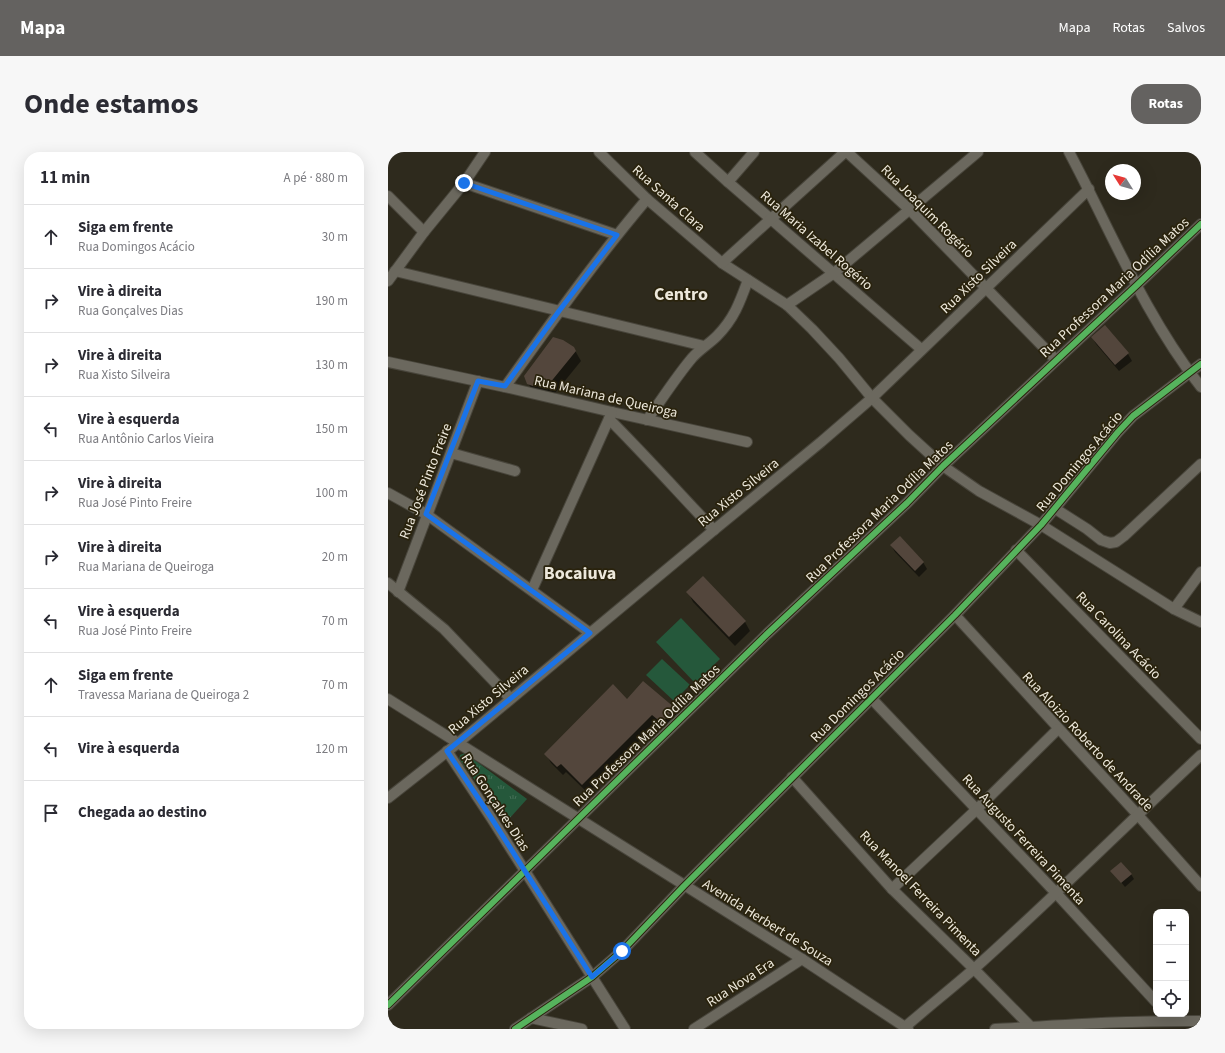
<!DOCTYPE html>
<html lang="pt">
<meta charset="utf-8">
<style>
:root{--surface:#fff;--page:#f7f7f7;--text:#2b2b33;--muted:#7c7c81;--line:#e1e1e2;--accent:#646260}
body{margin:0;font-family:"Source Sans 3",sans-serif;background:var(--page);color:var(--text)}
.controls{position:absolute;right:12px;bottom:12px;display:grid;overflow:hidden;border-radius:8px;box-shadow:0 4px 16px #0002}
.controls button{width:36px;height:36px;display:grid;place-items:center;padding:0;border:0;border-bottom:1px solid var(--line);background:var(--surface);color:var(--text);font:20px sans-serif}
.compass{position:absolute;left:717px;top:12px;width:36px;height:36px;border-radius:50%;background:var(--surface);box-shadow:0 4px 16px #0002;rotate:307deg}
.stop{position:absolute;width:12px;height:12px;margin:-9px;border:3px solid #1a73e8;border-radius:50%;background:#fff}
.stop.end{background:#1a73e8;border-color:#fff;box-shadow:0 1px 4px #0008}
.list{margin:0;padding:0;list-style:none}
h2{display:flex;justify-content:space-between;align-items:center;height:52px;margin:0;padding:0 16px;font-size:17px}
h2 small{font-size:13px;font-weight:400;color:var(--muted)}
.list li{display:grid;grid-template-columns:26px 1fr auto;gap:12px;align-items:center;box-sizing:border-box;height:64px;padding:0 16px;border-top:1px solid var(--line)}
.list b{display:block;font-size:15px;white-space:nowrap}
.list p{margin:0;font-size:13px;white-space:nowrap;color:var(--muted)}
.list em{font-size:13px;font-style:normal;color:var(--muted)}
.icon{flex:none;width:22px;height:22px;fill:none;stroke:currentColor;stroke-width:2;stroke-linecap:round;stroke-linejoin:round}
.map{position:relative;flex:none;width:813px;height:877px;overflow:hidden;border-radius:16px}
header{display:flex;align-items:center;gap:24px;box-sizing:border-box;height:56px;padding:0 20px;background:var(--accent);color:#fff}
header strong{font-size:19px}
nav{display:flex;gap:22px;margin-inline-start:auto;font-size:14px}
.intro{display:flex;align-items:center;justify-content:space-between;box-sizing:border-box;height:96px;padding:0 24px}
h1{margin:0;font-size:28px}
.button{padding:10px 18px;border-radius:16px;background:var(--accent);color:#fff;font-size:14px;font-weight:700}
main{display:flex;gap:24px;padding:0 24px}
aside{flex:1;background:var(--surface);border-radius:16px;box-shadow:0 4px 16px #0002}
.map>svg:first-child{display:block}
.grass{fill:url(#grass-tufts)}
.garden{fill:#25583b}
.shadow{fill:#0007}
.building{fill:#53463c}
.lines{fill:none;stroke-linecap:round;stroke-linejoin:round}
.minor-casing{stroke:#48453b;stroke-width:12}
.minor{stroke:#6b685e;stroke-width:10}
.cycleway-casing{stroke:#2a230d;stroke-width:8}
.cycleway{stroke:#56b35d;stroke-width:6}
.route{stroke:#1a73e8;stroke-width:5}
.labels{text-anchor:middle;stroke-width:3.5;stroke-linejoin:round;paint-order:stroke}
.street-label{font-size:14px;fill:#ede8db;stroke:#2a230d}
.district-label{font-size:18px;font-weight:bold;fill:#ede8db;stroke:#2a230d}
</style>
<header>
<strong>Mapa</strong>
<nav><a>Mapa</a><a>Rotas</a><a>Salvos</a></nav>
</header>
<div class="intro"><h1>Onde estamos</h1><a class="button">Rotas</a></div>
<main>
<aside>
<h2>11 min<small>A pé · 880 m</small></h2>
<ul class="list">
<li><svg class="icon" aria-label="ahead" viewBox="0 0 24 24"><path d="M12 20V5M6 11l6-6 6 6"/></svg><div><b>Siga em frente</b><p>Rua Domingos Acácio</p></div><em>30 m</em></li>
<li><svg class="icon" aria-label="right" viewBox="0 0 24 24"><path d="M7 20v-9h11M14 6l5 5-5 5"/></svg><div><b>Vire à direita</b><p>Rua Gonçalves Dias</p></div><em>190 m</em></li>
<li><svg class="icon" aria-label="right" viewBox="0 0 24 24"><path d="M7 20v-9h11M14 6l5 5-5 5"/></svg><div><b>Vire à direita</b><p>Rua Xisto Silveira</p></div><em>130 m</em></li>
<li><svg class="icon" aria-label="left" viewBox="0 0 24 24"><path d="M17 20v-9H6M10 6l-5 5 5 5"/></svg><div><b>Vire à esquerda</b><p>Rua Antônio Carlos Vieira</p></div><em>150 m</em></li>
<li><svg class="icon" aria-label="right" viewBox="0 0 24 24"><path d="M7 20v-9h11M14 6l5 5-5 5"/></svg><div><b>Vire à direita</b><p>Rua José Pinto Freire</p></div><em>100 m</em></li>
<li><svg class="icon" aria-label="right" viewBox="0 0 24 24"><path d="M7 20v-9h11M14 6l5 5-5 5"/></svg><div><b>Vire à direita</b><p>Rua Mariana de Queiroga</p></div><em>20 m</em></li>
<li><svg class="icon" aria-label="left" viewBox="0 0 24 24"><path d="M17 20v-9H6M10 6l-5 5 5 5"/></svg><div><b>Vire à esquerda</b><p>Rua José Pinto Freire</p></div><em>70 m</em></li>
<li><svg class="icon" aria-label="ahead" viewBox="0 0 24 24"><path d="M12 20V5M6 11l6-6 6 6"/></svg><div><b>Siga em frente</b><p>Travessa Mariana de Queiroga 2</p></div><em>70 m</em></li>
<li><svg class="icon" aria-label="left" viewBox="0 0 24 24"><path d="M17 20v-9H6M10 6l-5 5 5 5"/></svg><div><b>Vire à esquerda</b></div><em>120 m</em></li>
<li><svg class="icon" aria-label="arrive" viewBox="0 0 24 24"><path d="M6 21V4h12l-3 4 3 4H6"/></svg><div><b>Chegada ao destino</b></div></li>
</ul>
</aside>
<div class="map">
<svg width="813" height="877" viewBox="0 0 813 877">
<defs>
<pattern id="grass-tufts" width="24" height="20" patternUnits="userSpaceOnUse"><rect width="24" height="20" fill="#25583b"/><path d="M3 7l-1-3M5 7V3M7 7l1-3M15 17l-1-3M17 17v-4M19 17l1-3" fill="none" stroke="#457057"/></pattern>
</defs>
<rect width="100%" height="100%" fill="#2e2a1d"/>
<path class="grass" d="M77 601 139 647 119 669 71 608 72 603Z"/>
<g class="garden">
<path d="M293 466 332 507 307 531 268 490Z"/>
<path d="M274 507 302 533 286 549 258 523Z"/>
</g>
<g class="shadow">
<path d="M704 185 740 202 744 209 731 219 708 192Z"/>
<path d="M185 195 193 209 163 246 146 241 140 231Z"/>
<path d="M503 393 535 410 539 417 531 425 507 400Z"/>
<path d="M300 440 357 470 362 479 347 494 305 450Z"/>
<path d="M239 548 286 557 291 566 279 580 269 571 200 641 178 620 175 623 163 611 158 602Z"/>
<path d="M724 719 743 722 746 727 737 735Z"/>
</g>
<g class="building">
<path d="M717 173 741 201 727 213 703 185Z"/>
<path d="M165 185 175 188 186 195 188 199 157 237 146 230 145 234 139 232 136 224Z"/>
<path d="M512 384 536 410 527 419 502 393Z"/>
<path d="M315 424 358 469 341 485 298 440Z"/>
<path d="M255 529 287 556 274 571 264 563 194 633 173 612 169 615 156 602 225 532 239 547Z"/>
<path d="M733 710 744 722 733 731 722 719Z"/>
</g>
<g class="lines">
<defs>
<g id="minor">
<path d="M211 0 259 47 334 111 399 153 424 177 451 206 484 246 521 283 555 314 591 339 653 373 786 457 813 470"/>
<path d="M307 0 340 30 533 197"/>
<path d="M459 0 522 58 668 208"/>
<path d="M681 0C723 79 757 164 813 235"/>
<path d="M340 30 366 0"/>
<path d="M76 31 229 83"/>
<path d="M0 44 36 80"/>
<path d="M334 111 457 0"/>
<path d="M7 119 316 194"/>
<path d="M0 129 36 80 76 31 97 0"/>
<path d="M399 153 446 121 590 0"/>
<path d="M0 210 117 235 224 260 359 290"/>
<path d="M117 235C163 171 208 107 259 47"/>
<path d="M221 267C257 303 291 341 326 378"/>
<path d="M259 268C274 247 288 225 304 206 312 197 321 192 329 184 346 167 352 150 360 128"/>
<path d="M63 301 127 319"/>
<path d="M0 341 38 362 202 481"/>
<path d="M666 356 699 377 713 388 722 391 728 390 736 384 813 312"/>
<path d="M628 398 813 587"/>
<path d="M0 431 56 477 122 546"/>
<path d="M144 438 224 260"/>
<path d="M10 440 90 229"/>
<path d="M786 457 813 420"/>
<path d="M567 463 749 662 813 734"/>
<path d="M483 546 668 741 768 850"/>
<path d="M0 547 414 807 520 877"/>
<path d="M59 599 104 667 237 877"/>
<path d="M404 625 504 737 586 817 643 875"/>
<path d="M0 646 70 591 326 378 433 290 484 246 701 37"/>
<path d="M504 737 589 657 670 577"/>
<path d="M0 853 379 482 519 351 555 314 748 134 813 72"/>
<path d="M143 866 194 877"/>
<path d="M517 875C540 855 564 836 587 816 664 747 737 674 813 603"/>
<path d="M127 877 204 825 234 799 296 734 567 463 653 373 730 280 745 264 813 212"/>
<path d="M306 877 414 807"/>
<path d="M607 877C676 873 744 868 813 869"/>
</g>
</defs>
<use href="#minor" class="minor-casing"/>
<use href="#minor" class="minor"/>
<defs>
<g id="cycleway">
<path d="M0 853 379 482 519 351 555 314 748 134 813 72"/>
<path d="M127 877 204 825 234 799 296 734 567 463 653 373 730 280 745 264 813 212"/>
</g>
</defs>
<use href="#cycleway" class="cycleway-casing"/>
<use href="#cycleway" class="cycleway"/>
</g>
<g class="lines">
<path class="route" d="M76 31 229 83 171 159 117 234 90 229 38 362 202 481 59 599 104 667 204 825 234 799"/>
</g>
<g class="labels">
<g class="street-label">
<text transform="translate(281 46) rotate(42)" y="5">Rua Santa Clara</text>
<text transform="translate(540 59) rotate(45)" y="5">Rua Joaquim Rogério</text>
<text transform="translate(429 88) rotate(41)" y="5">Rua Maria Izabel Rogério</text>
<text transform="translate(590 124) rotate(-44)" y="5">Rua Xisto Silveira</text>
<text transform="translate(726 135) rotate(-43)" y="5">Rua Professora Maria Odília Matos</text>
<text transform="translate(218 244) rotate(13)" y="5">Rua Mariana de Queiroga</text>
<text transform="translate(691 309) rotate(-50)" y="5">Rua Domingos Acácio</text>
<text transform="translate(37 329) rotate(-69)" y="5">Rua José Pinto Freire</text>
<text transform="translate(350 340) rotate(-39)" y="5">Rua Xisto Silveira</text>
<text transform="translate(491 359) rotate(-44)" y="5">Rua Professora Maria Odília Matos</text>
<text transform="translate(731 483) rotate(46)" y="5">Rua Carolina Acácio</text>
<text transform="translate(469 543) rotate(-45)" y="5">Rua Domingos Acácio</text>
<text transform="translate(100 547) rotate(-40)" y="5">Rua Xisto Silveira</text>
<text transform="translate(258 583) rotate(-44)" y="5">Rua Professora Maria Odília Matos</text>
<text transform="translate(700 589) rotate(47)" y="5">Rua Aloizio Roberto de Andrade</text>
<text transform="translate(108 650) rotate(57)" y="5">Rua Gonçalves Dias</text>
<text transform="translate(636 687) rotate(47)" y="5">Rua Augusto Ferreira Pimenta</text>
<text transform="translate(533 741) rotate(46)" y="5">Rua Manoel Ferreira Pimenta</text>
<text transform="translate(380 770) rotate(32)" y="5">Avenida Herbert de Souza</text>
<text transform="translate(352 830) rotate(-33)" y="5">Rua Nova Era</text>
</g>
<g class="district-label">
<text x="293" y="148">Centro</text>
<text x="192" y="427">Bocaiuva</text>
</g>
</g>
</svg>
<div class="controls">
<button>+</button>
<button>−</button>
<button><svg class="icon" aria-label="locate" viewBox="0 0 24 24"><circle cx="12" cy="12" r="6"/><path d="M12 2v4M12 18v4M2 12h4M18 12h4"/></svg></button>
</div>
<svg class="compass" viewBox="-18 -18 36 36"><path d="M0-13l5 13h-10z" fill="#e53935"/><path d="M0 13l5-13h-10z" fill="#7c7c81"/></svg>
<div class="stop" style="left:234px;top:799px"></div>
<div class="stop end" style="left:76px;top:31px"></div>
</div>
</main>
